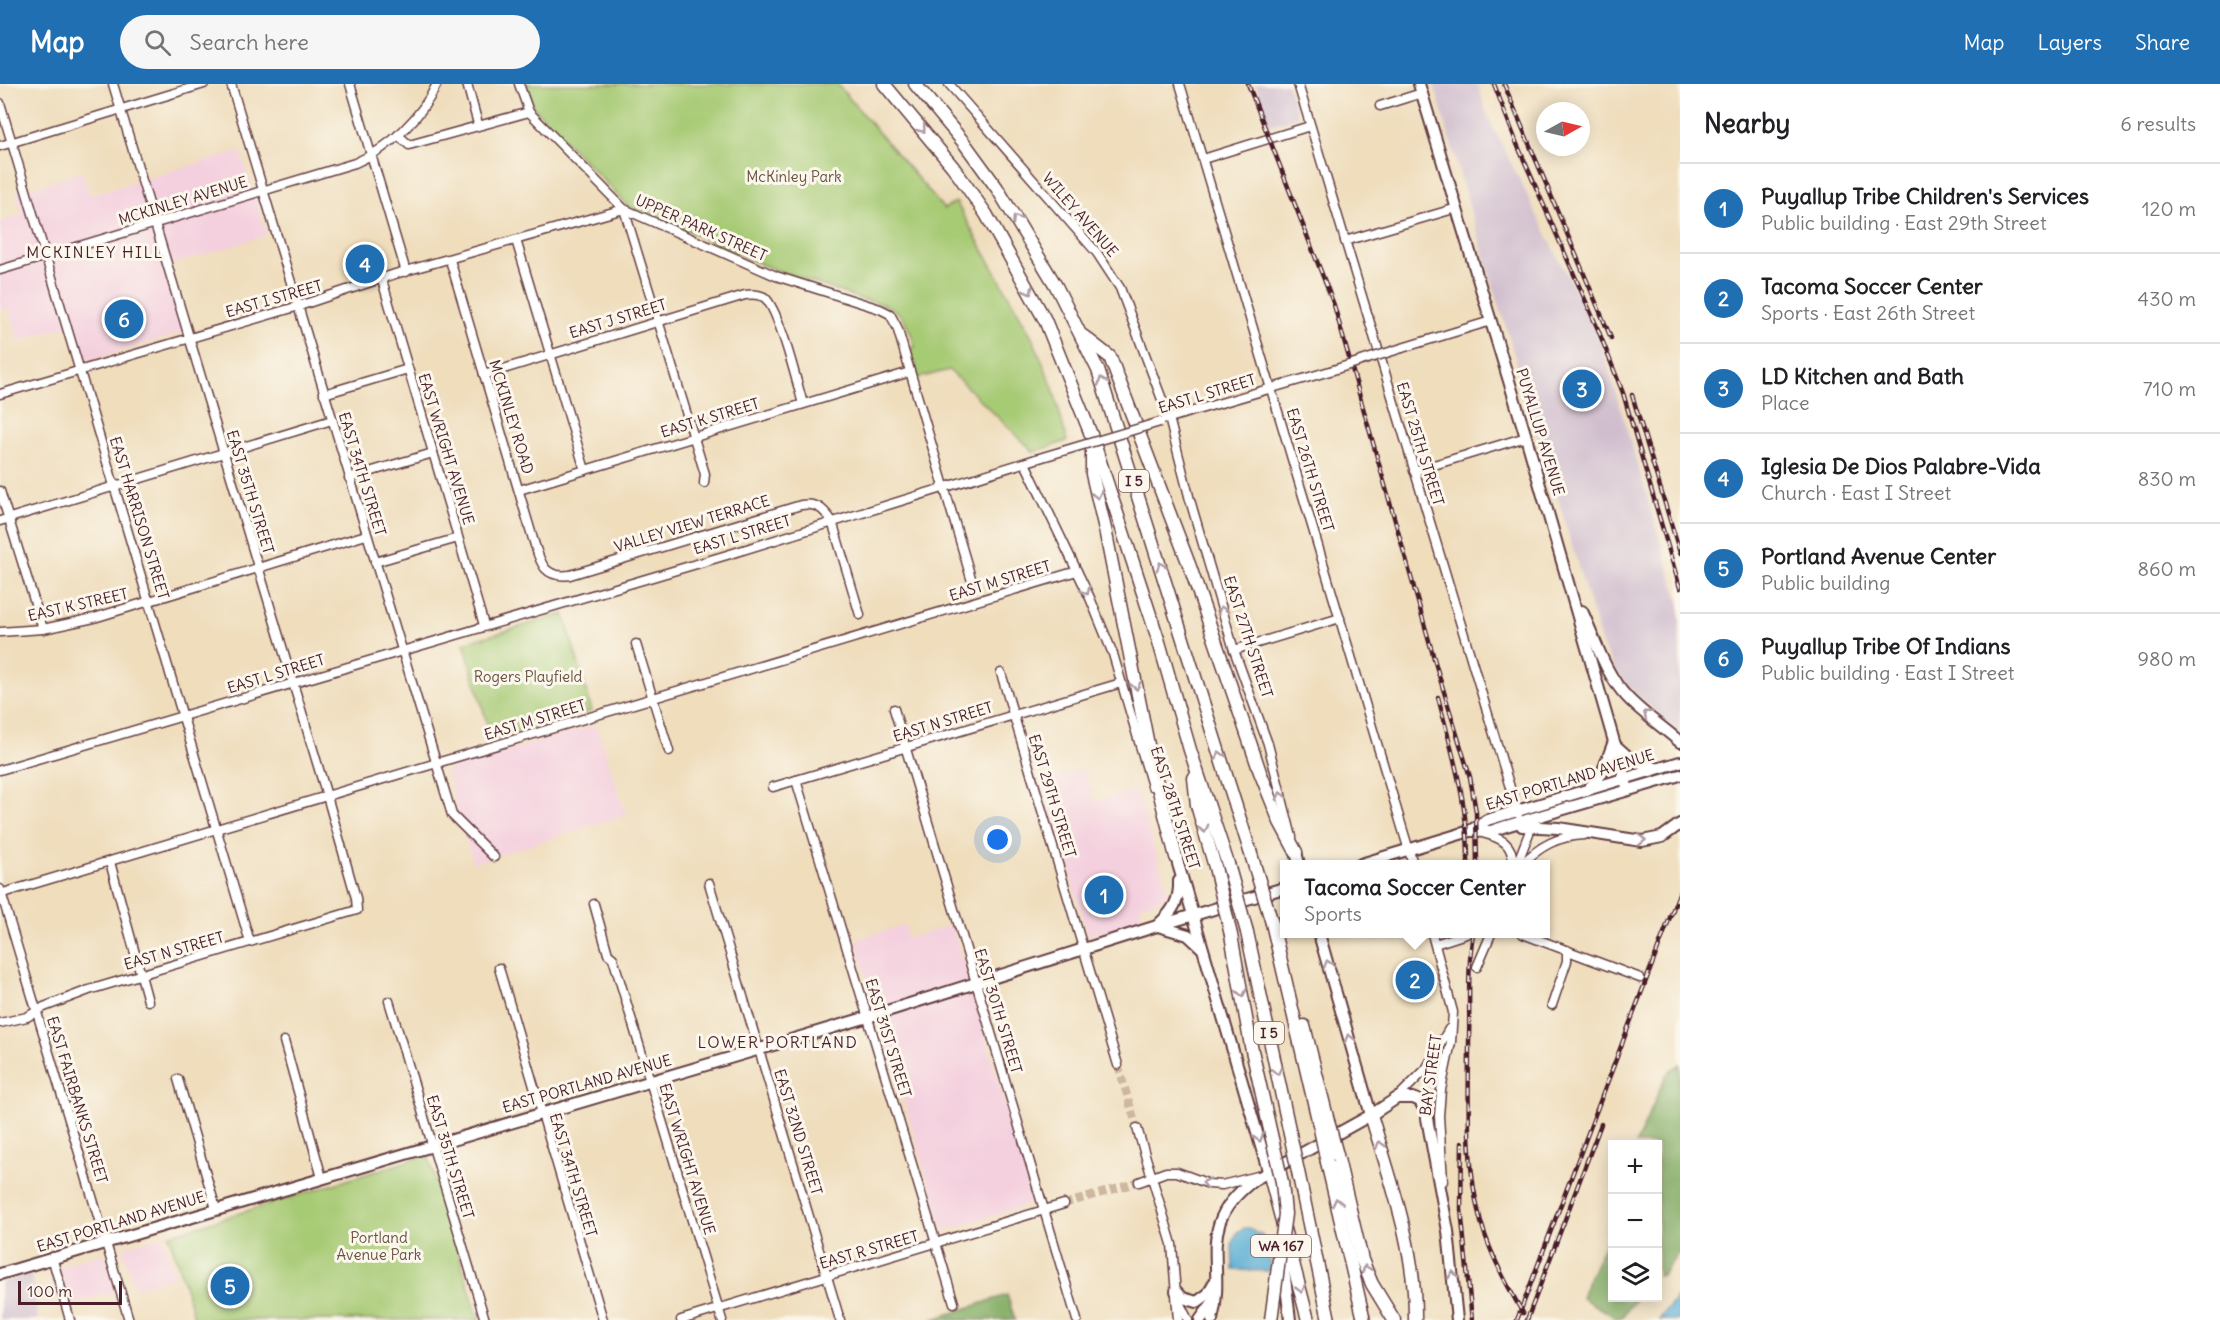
<!DOCTYPE html>
<meta charset="utf-8">
<style>
:root{--surface:#fff;--page:#f6f6f6;--text:#202124;--muted:#757577;--line:#e0e0e0;--accent:#1f6fb2}
body{margin:0;font-family:Delius,sans-serif;background:var(--page);color:var(--text)}
.controls{position:absolute;right:18px;bottom:18px;display:grid;overflow:hidden;border-radius:0px;box-shadow:0 3px 15px #0003}
.controls button{width:54px;height:54px;display:grid;place-items:center;padding:0;border:0;border-bottom:2px solid var(--line);background:var(--surface);color:var(--text);font:30px sans-serif}
.compass{position:absolute;left:1536px;top:18px;width:54px;height:54px;border-radius:50%;background:var(--surface);box-shadow:0 3px 15px #0003;rotate:82deg}
.scale{position:absolute;left:18px;bottom:15px;width:104px;box-sizing:border-box;padding-left:6px;border:3px solid #4a1f2b;border-top:0;font-size:16px;line-height:21px;white-space:nowrap;color:#4a1f2b;-webkit-text-stroke:4px #fbf7ec;paint-order:stroke}
.you{position:absolute;left:998px;top:756px;width:21px;height:21px;margin:-15px;border:4px solid #fff;border-radius:50%;background:#1a73e8;box-shadow:0 0 0 9px #1a73e833}
.badge{display:grid;place-items:center;width:39px;height:39px;border-radius:50%;background:var(--accent);color:#fff;font-size:20px;font-weight:700}
.pin{position:absolute;translate:-50% -50%;border:3px solid #fff;box-shadow:0 2px 6px #0006}
.popup{position:absolute;left:1280px;top:776px;width:270px;height:78px;box-sizing:border-box;display:grid;place-content:center;border-radius:0px;background:var(--surface);filter:drop-shadow(0 2px 4px #0005);font-size:20px;white-space:nowrap;color:var(--muted)}
.popup b{font-size:22px;color:var(--text)}
.popup::after{content:'';position:absolute;left:50%;top:100%;margin-left:-12px;border:12px solid transparent;border-top-color:var(--surface)}
.list{margin:0;padding:0;list-style:none}
h2{display:flex;justify-content:space-between;align-items:center;height:78px;margin:0;padding:0 24px;font-size:26px}
h2 small{font-size:20px;font-weight:400;color:var(--muted)}
.list li{display:grid;grid-template-columns:39px 1fr auto;gap:18px;align-items:center;box-sizing:border-box;height:90px;padding:0 24px;border-top:2px solid var(--line)}
.list b{display:block;font-size:22px;white-space:nowrap}
.list p{margin:0;font-size:20px;white-space:nowrap;color:var(--muted)}
.list em{font-size:20px;font-style:normal;color:var(--muted)}
.icon{flex:none;width:33px;height:33px;fill:none;stroke:currentColor;stroke-width:2;stroke-linecap:round;stroke-linejoin:round}
.map{position:relative;flex:none;width:1680px;height:1236px;overflow:hidden}
header{display:flex;align-items:center;gap:36px;box-sizing:border-box;height:84px;padding:0 30px;background:var(--accent);color:#fff}
header strong{font-size:28px}
nav{display:flex;gap:33px;margin-inline-start:auto;font-size:21px}
.search{width:420px;height:54px;background:var(--page);display:flex;align-items:center;gap:15px;box-sizing:border-box;padding:0 21px;border-radius:33px;color:var(--muted);font-size:22px}
main{display:flex}
aside{flex:1;background:var(--surface)}
.map>svg:first-child{display:block}
.built{fill:#f4cfde}
.industrial{fill:#d0bdce}
.green{fill:#a7ca74;stroke:#787450;stroke-width:1.5}
.forest{fill:#85ae66;stroke:#686648;stroke-width:1.5}
.water{fill:#57add4;stroke:#506680;stroke-width:1.5}
.lines{fill:none;stroke-linecap:round;stroke-linejoin:round}
.minor-tunnel{stroke:#ceb79f;stroke-width:8;stroke-dasharray:8 4;stroke-linecap:butt}
.minor-casing{stroke:#633c41;stroke-width:11}
.major-casing{stroke:#633c41;stroke-width:14}
.highway-casing{stroke:#633c41;stroke-width:15}
.minor{stroke:#fff;stroke-width:8}
.major{stroke:#fff;stroke-width:10}
.highway{stroke:#fff;stroke-width:12}
.rail-casing{stroke:#4a1f2b;stroke-width:4.5}
.rail{stroke:#fbf7ec;stroke-width:2;stroke-dasharray:7;stroke-linecap:butt}
.minor-bridge-casing{stroke:#633c41;stroke-width:11;stroke-linecap:butt}
.highway-bridge-casing{stroke:#633c41;stroke-width:15;stroke-linecap:butt}
.minor-bridge{stroke:#fff;stroke-width:8}
.highway-bridge{stroke:#fff;stroke-width:12}
.oneway{stroke:#ae9aa0}
.labels{text-anchor:middle;stroke-width:6;stroke-linejoin:round;paint-order:stroke}
.shield{fill:#fbf7ec;stroke:#7f6065;stroke-width:1.5}
.shield-label{font-size:14px;font-weight:bold;fill:#4a1f2b}
.park-label{font-size:15px;fill:#665241;stroke:#fbf7ec}
.street-label{font-size:15px;fill:#4a1f2b;stroke:#fbf7ec}
.neighbourhood-label{font-size:16px;letter-spacing:1.5px;fill:#4a1f2b;stroke:#fbf7ec}
</style>
<header>
<strong>Map</strong>
<div class="search"><svg class="icon" aria-label="search" viewBox="0 0 24 24"><circle cx="10" cy="10" r="6"/><path d="M15 15l6 6"/></svg>Search here</div>
<nav><a>Map</a><a>Layers</a><a>Share</a></nav>
</header>
<main>
<div class="map">
<svg width="1680" height="1236" viewBox="0 0 1680 1236">
<rect width="100%" height="100%" fill="#fbf7ec"/>
<filter id="ink" filterUnits="userSpaceOnUse"><feTurbulence type="fractalNoise" baseFrequency=".0167" numOctaves="2"/><feDisplacementMap in="SourceGraphic" scale="12" xChannelSelector="R" yChannelSelector="G"/><feConvolveMatrix kernelMatrix="1 2 1 2 8 2 1 2 1" color-interpolation-filters="sRGB"/></filter>
<filter id="wash" filterUnits="userSpaceOnUse"><feTurbulence type="fractalNoise" baseFrequency=".008" numOctaves="4" result="noise"/><feDisplacementMap in="SourceGraphic" scale="24" xChannelSelector="R" yChannelSelector="G"/><feGaussianBlur stdDeviation="1.35" result="paint"/><feColorMatrix in="noise" values="0 0 0 0 0 0 0 0 0 0 0 0 0 0 0 0 0 1.4 0 .05"/><feComposite in="paint" operator="in"/></filter>
<g filter="url(#wash)">
<rect width="100%" height="100%" fill="#efddbc"/>
<g class="built">
<path d="M240 67 267 151 164 183 184 248 86 278 74 240 18 257 8 224 0 226V138L23 130 16 109 82 88 90 111Z"/>
<path d="M596 641 626 731 473 779 446 688 448 684Z"/>
<path d="M1084 685 1094 718 1136 705 1169 812 1140 821 1144 835 1088 852 1042 698Z"/>
<path d="M904 841 908 854 952 841 1035 1119 943 1147 855 856Z"/>
<path d="M162 1151 175 1192 135 1204 122 1164Z"/>
<path d="M104 1169 116 1207 71 1220 59 1182Z"/>
</g>
<g class="industrial">
<path d="M1256 0H1287L1298 33 1268 42Z"/>
<path d="M1434 0H1478L1487 31 1600 257 1680 521V650L1629 603 1614 584 1602 561 1462 98Z"/>
<path d="M31 1189 38 1236H0V1199Z"/>
</g>
<g class="green">
<path d="M525 0H837L944 125 956 118 1032 253 1053 304 1067 357 1034 368 949 286 918 294 910 265 915 263C906 229 896 221 860 215L763 181 656 132 630 124 535 25Z"/>
<path d="M564 530 592 627 492 656 464 559Z"/>
<path d="M428 1071 479 1236H195L169 1151Z"/>
</g>
<g class="forest">
<path d="M1680 980V1167L1662 1191 1658 1192V1060H1636L1666 991Z"/>
<path d="M1612 1144V1214H1636L1622 1233 1616 1234 1582 1214 1587 1199Z"/>
<path d="M1007 1211 1015 1236H931Z"/>
</g>
<g class="water">
<path d="M1245 1144H1250L1255 1149 1262 1150 1271 1181 1268 1187 1233 1186 1232 1161 1237 1148Z"/>
<path d="M1680 1209V1236H1659Z"/>
</g>
</g>
<g filter="url(#ink)">
<g class="lines">
<g class="minor-tunnel">
<path d="M1118 981 1137 1044"/>
<path d="M1064 1120 1139 1098"/>
</g>
<defs>
<g id="minor">
<path d="M231 0 452 731 494 773"/>
<path d="M350 0 406 188"/>
<path d="M467 0 478 40"/>
<path d="M519 0 529 28 624 125 776 192 880 225 890 230 897 243 971 494"/>
<path d="M949 0 1097 169 1120 204 1169 334 1190 416 1234 566 1268 660 1292 753"/>
<path d="M1180 0 1413 780"/>
<path d="M1298 0 1518 730"/>
<path d="M0 19 250 858"/>
<path d="M1380 22 1422 9"/>
<path d="M398 51 409 61 529 28"/>
<path d="M0 62 204 0"/>
<path d="M1203 75 1310 42"/>
<path d="M516 156 585 386"/>
<path d="M1345 157 1457 124"/>
<path d="M450 176 533 455C540 476 542 495 570 491L801 421C817 418 824 426 832 437L860 531"/>
<path d="M0 186 355 79C390 64 421 34 437 0"/>
<path d="M382 196 484 541"/>
<path d="M1402 264 1491 237"/>
<path d="M484 291 745 211C751 210 758 210 764 213 779 224 797 299 803 320"/>
<path d="M0 310 299 222 395 190 624 125 705 390 704 399"/>
<path d="M324 310 408 285"/>
<path d="M1166 335 1330 287"/>
<path d="M1025 379 1090 514 1113 570 1152 702"/>
<path d="M1414 387 1526 353"/>
<path d="M349 394 433 369"/>
<path d="M519 406 910 288"/>
<path d="M0 407 43 545"/>
<path d="M0 437 332 336"/>
<path d="M375 478 458 454"/>
<path d="M0 548 43 545 94 534 366 451"/>
<path d="M636 560 669 667"/>
<path d="M1234 566 1340 534"/>
<path d="M1001 589 1118 981"/>
<path d="M894 625 1077 1236"/>
<path d="M0 686 727 471 1036 375"/>
<path d="M796 696 954 1219"/>
<path d="M773 703 1121 599"/>
<path d="M1482 749C1501 754 1513 759 1513 780"/>
<path d="M110 778 148 917"/>
<path d="M1517 780 1533 739"/>
<path d="M1522 780C1540 762 1558 752 1584 751"/>
<path d="M709 799 840 1236"/>
<path d="M0 805 129 1236"/>
<path d="M0 810 1077 487"/>
<path d="M594 820 608 870 613 874 722 1236"/>
<path d="M1432 850 1453 928 1451 958 1441 1006 1439 1032 1443 1097"/>
<path d="M1523 850 1640 894"/>
<path d="M1435 860 1466 850"/>
<path d="M1477 883 1491 850"/>
<path d="M499 884 603 1236"/>
<path d="M389 917 485 1236"/>
<path d="M1552 921 1567 877V866"/>
<path d="M0 939 27 933 44 923 89 906 357 826 356 814 327 712 113 0"/>
<path d="M284 957 322 1094"/>
<path d="M178 995 216 1125"/>
<path d="M1397 1014 1426 985 1449 945"/>
<path d="M1137 1044 1172 1160 1178 1236"/>
<path d="M1139 1098 1166 1088H1177L1209 1100 1222 1101 1258 1092"/>
<path d="M52 1173 70 1236"/>
<path d="M1180 1220 1188 1236"/>
<path d="M681 1236 1064 1120"/>
</g>
<g id="major">
<path d="M1419 0 1526 353 1628 706"/>
<path d="M1582 527C1595 555 1605 590 1627 613 1643 630 1663 643 1680 658"/>
<path d="M1616 662 1634 678 1656 684"/>
<path d="M1590 703 1602 689 1613 660"/>
<path d="M1522 742 1558 744 1642 757 1662 753 1680 740"/>
<path d="M1470 747 1487 736 1680 678"/>
<path d="M1296 768 1299 780"/>
<path d="M1176 773 1270 1093"/>
<path d="M1361 780 1470 747H1491L1506 742 1680 691"/>
<path d="M1159 840C1173 827 1180 816 1179 797"/>
<path d="M1158 842 1188 851 1202 864"/>
<path d="M1319 850 1371 1031"/>
<path d="M1282 1168 1290 1236"/>
<path d="M0 1190 868 933 1157 842 1284 804"/>
<path d="M1176 1207 1183 1214 1197 1218 1208 1210 1214 1199"/>
<path d="M1200 1236 1213 1218"/>
<path d="M1212 1236C1227 1177 1193 1142 1254 1096L1371 1031 1397 1014H1413L1420 1017 1426 1029 1448 1147 1457 1236"/>
</g>
<g id="highway">
<path d="M884 0 953 83 986 130 1045 236 1092 353 1159 558 1190 666 1228 780"/>
<path d="M915 0 965 60 997 104 1056 202 1098 286 1250 767"/>
<path d="M1083 252 1110 273 1190 483 1260 688 1280 738 1296 768"/>
<path d="M1092 366V390L1105 445 1151 676 1176 773"/>
<path d="M1194 694 1197 721 1215 783"/>
<path d="M1272 839 1319 1040"/>
<path d="M1247 848 1290 1050"/>
<path d="M1231 851 1251 962 1273 1059"/>
<path d="M1304 942 1328 1037"/>
<path d="M1371 1031C1391 1098 1416 1166 1415 1236"/>
<path d="M1337 1071 1362 1176 1372 1200 1394 1236"/>
<path d="M1327 1078 1364 1236"/>
<path d="M1269 1088 1308 1236"/>
<path d="M1299 1092 1329 1236"/>
</g>
</defs>
<use href="#minor" class="minor-casing"/>
<use href="#major" class="major-casing"/>
<use href="#highway" class="highway-casing"/>
<use href="#minor" class="minor"/>
<use href="#major" class="major"/>
<use href="#highway" class="highway"/>
<defs>
<g id="rail">
<path d="M1248 0 1334 221 1437 585 1470 693 1476 728 1477 780"/>
<path d="M1494 0 1517 60 1597 243 1623 309 1680 504"/>
<path d="M1504 0 1611 254"/>
<path d="M1632 311 1680 469"/>
<path d="M1438 613C1452 668 1469 723 1468 780"/>
<path d="M1473 850C1467 885 1470 923 1469 959 1469 1018 1465 1081 1481 1138 1490 1170 1506 1200 1523 1229"/>
<path d="M1462 1059 1461 1125 1472 1236"/>
<path d="M1517 1236 1680 807"/>
<path d="M1527 1236 1601 1040"/>
</g>
</defs>
<use href="#rail" class="rail-casing"/>
<use href="#rail" class="rail"/>
<defs>
<g id="minor-bridge">
<path d="M1330 287 1402 264"/>
<path d="M1036 375 1160 338"/>
</g>
<g id="highway-bridge">
<path d="M1250 767 1272 839"/>
<path d="M1228 780 1247 848"/>
<path d="M1215 783 1231 851"/>
<path d="M1328 1037 1337 1071"/>
<path d="M1319 1040 1327 1078"/>
<path d="M1290 1050 1299 1092"/>
<path d="M1271 1236 1285 1130 1282 1098 1273 1059"/>
</g>
</defs>
<use href="#minor-bridge" class="minor-bridge-casing"/>
<use href="#highway-bridge" class="highway-bridge-casing"/>
<use href="#minor-bridge" class="minor-bridge"/>
<use href="#highway-bridge" class="highway-bridge"/>
</g>
<defs><path id="oneway-chevron" d="M-2-3.5L2.5 0L-2 3.5" fill="none" stroke-width="1.6" stroke-linecap="round" stroke-linejoin="round" transform="scale(1.5)"/></defs>
<g class="oneway">
<use href="#oneway-chevron" transform="translate(922 45) rotate(51)"/>
<use href="#oneway-chevron" transform="translate(1016 135) rotate(-121)"/>
<use href="#oneway-chevron" transform="translate(1029 207) rotate(62)"/>
<use href="#oneway-chevron" transform="translate(1102 297) rotate(-110)"/>
<use href="#oneway-chevron" transform="translate(1097 411) rotate(77)"/>
<use href="#oneway-chevron" transform="translate(1161 482) rotate(-107)"/>
<use href="#oneway-chevron" transform="translate(1086 507) rotate(65)"/>
<use href="#oneway-chevron" transform="translate(1222 526) rotate(-106)"/>
<use href="#oneway-chevron" transform="translate(1136 602) rotate(78)"/>
<use href="#oneway-chevron" transform="translate(1647 630) rotate(-141)"/>
<use href="#oneway-chevron" transform="translate(1220 671) rotate(-108)"/>
<use href="#oneway-chevron" transform="translate(1281 712) rotate(-104)"/>
<use href="#oneway-chevron" transform="translate(1204 745) rotate(74)"/>
<use href="#oneway-chevron" transform="translate(1642 756) rotate(-1)"/>
<use href="#oneway-chevron" transform="translate(1328 880) rotate(-106)"/>
<use href="#oneway-chevron" transform="translate(1242 909) rotate(79)"/>
<use href="#oneway-chevron" transform="translate(1349 954) rotate(-106)"/>
<use href="#oneway-chevron" transform="translate(1277 987) rotate(78)"/>
<use href="#oneway-chevron" transform="translate(1259 1054) rotate(73)"/>
<use href="#oneway-chevron" transform="translate(1380 1061) rotate(-106)"/>
<use href="#oneway-chevron" transform="translate(1206 1099) rotate(-167)"/>
<use href="#oneway-chevron" transform="translate(1337 1118) rotate(-103)"/>
<use href="#oneway-chevron" transform="translate(1366 1185) rotate(-111)"/>
<use href="#oneway-chevron" transform="translate(1453 1191) rotate(-96)"/>
<use href="#oneway-chevron" transform="translate(1301 1205) rotate(75)"/>
</g>
</g>
<g class="labels">
<g class="shield">
<rect x="1119" y="386" width="30" height="22" rx="4.5"/>
<rect x="1254" y="938" width="30" height="22" rx="4.5"/>
<rect x="1251" y="1151" width="60" height="22" rx="4.5"/>
</g>
<g class="shield-label">
<text x="1134" y="402">I 5</text>
<text x="1269" y="954">I 5</text>
<text x="1281" y="1167">WA 167</text>
</g>
<g class="park-label">
<text x="794" y="98">McKinley Park</text>
<text x="528" y="598">Rogers Playfield</text>
<text x="379" y="1159">Portland<tspan x="379" dy="17">Avenue Park</tspan></text>
</g>
<g class="street-label">
<text transform="translate(183 117) rotate(-17)" y="5">MCKINLEY AVENUE</text>
<text transform="translate(1080 131) rotate(49)" y="5">WILEY AVENUE</text>
<text transform="translate(701 144) rotate(24)" y="5">UPPER PARK STREET</text>
<text transform="translate(274 215) rotate(-16)" y="5">EAST I STREET</text>
<text transform="translate(618 235) rotate(-17)" y="5">EAST J STREET</text>
<text transform="translate(1207 310) rotate(-17)" y="5">EAST L STREET</text>
<text transform="translate(511 333) rotate(73)" y="5">MCKINLEY ROAD</text>
<text transform="translate(710 334) rotate(-17)" y="5">EAST K STREET</text>
<text transform="translate(1540 348) rotate(73)" y="5">PUYALLUP AVENUE</text>
<text transform="translate(1420 360) rotate(73)" y="5">EAST 25TH STREET</text>
<text transform="translate(446 365) rotate(73)" y="5">EAST WRIGHT AVENUE</text>
<text transform="translate(1310 386) rotate(73)" y="5">EAST 26TH STREET</text>
<text transform="translate(362 390) rotate(73)" y="5">EAST 34TH STREET</text>
<text transform="translate(250 408) rotate(73)" y="5">EAST 35TH STREET</text>
<text transform="translate(139 434) rotate(73)" y="5">EAST HARRISON STREET</text>
<text transform="translate(692 440) rotate(-17)" y="5">VALLEY VIEW TERRACE</text>
<text transform="translate(742 451) rotate(-17)" y="5">EAST L STREET</text>
<text transform="translate(1000 497) rotate(-17)" y="5">EAST M STREET</text>
<text transform="translate(78 521) rotate(-13)" y="5">EAST K STREET</text>
<text transform="translate(1248 553) rotate(72)" y="5">EAST 27TH STREET</text>
<text transform="translate(276 590) rotate(-17)" y="5">EAST L STREET</text>
<text transform="translate(535 636) rotate(-17)" y="5">EAST M STREET</text>
<text transform="translate(943 638) rotate(-17)" y="5">EAST N STREET</text>
<text transform="translate(1570 696) rotate(-17)" y="5">EAST PORTLAND AVENUE</text>
<text transform="translate(1052 712) rotate(73)" y="5">EAST 29TH STREET</text>
<text transform="translate(1175 724) rotate(72)" y="5">EAST 28TH STREET</text>
<text transform="translate(174 867) rotate(-16)" y="5">EAST N STREET</text>
<text transform="translate(998 927) rotate(73)" y="5">EAST 30TH STREET</text>
<text transform="translate(888 954) rotate(73)" y="5">EAST 31ST STREET</text>
<text transform="translate(1431 991) rotate(-82)" y="5">BAY STREET</text>
<text transform="translate(587 1000) rotate(-16)" y="5">EAST PORTLAND AVENUE</text>
<text transform="translate(77 1016) rotate(73)" y="5">EAST FAIRBANKS STREET</text>
<text transform="translate(798 1048) rotate(73)" y="5">EAST 32ND STREET</text>
<text transform="translate(450 1073) rotate(73)" y="5">EAST 35TH STREET</text>
<text transform="translate(687 1075) rotate(73)" y="5">EAST WRIGHT AVENUE</text>
<text transform="translate(573 1091) rotate(73)" y="5">EAST 34TH STREET</text>
<text transform="translate(121 1138) rotate(-17)" y="5">EAST PORTLAND AVENUE</text>
<text transform="translate(869 1166) rotate(-16)" y="5">EAST R STREET</text>
</g>
<g class="neighbourhood-label">
<text x="95" y="174">MCKINLEY HILL</text>
<text x="778" y="964">LOWER PORTLAND</text>
</g>
</g>
</svg>
<div class="controls">
<button>+</button>
<button>−</button>
<button><svg class="icon" aria-label="layers" viewBox="0 0 24 24"><path d="M12 4l9 5-9 5-9-5zM3 14l9 5 9-5"/></svg></button>
</div>
<svg class="compass" viewBox="-18 -18 36 36"><path d="M0-13l5 13h-10z" fill="#e53935"/><path d="M0 13l5-13h-10z" fill="#757577"/></svg>
<div class="scale">100 m</div>
<div class="you"></div>
<div class="pin badge" style="left:1104px;top:811px">1</div>
<div class="pin badge" style="left:1415px;top:896px">2</div>
<div class="popup"><b>Tacoma Soccer Center</b>Sports</div>
<div class="pin badge" style="left:1582px;top:305px">3</div>
<div class="pin badge" style="left:365px;top:180px">4</div>
<div class="pin badge" style="left:230px;top:1202px">5</div>
<div class="pin badge" style="left:124px;top:235px">6</div>
</div>
<aside>
<h2>Nearby<small>6 results</small></h2>
<ul class="list">
<li><span class="badge">1</span><div><b>Puyallup Tribe Children's Services</b><p>Public building · East 29th Street</p></div><em>120 m</em></li>
<li><span class="badge">2</span><div><b>Tacoma Soccer Center</b><p>Sports · East 26th Street</p></div><em>430 m</em></li>
<li><span class="badge">3</span><div><b>LD Kitchen and Bath</b><p>Place</p></div><em>710 m</em></li>
<li><span class="badge">4</span><div><b>Iglesia De Dios Palabre-Vida</b><p>Church · East I Street</p></div><em>830 m</em></li>
<li><span class="badge">5</span><div><b>Portland Avenue Center</b><p>Public building</p></div><em>860 m</em></li>
<li><span class="badge">6</span><div><b>Puyallup Tribe Of Indians</b><p>Public building · East I Street</p></div><em>980 m</em></li>
</ul>
</aside>
</main>
